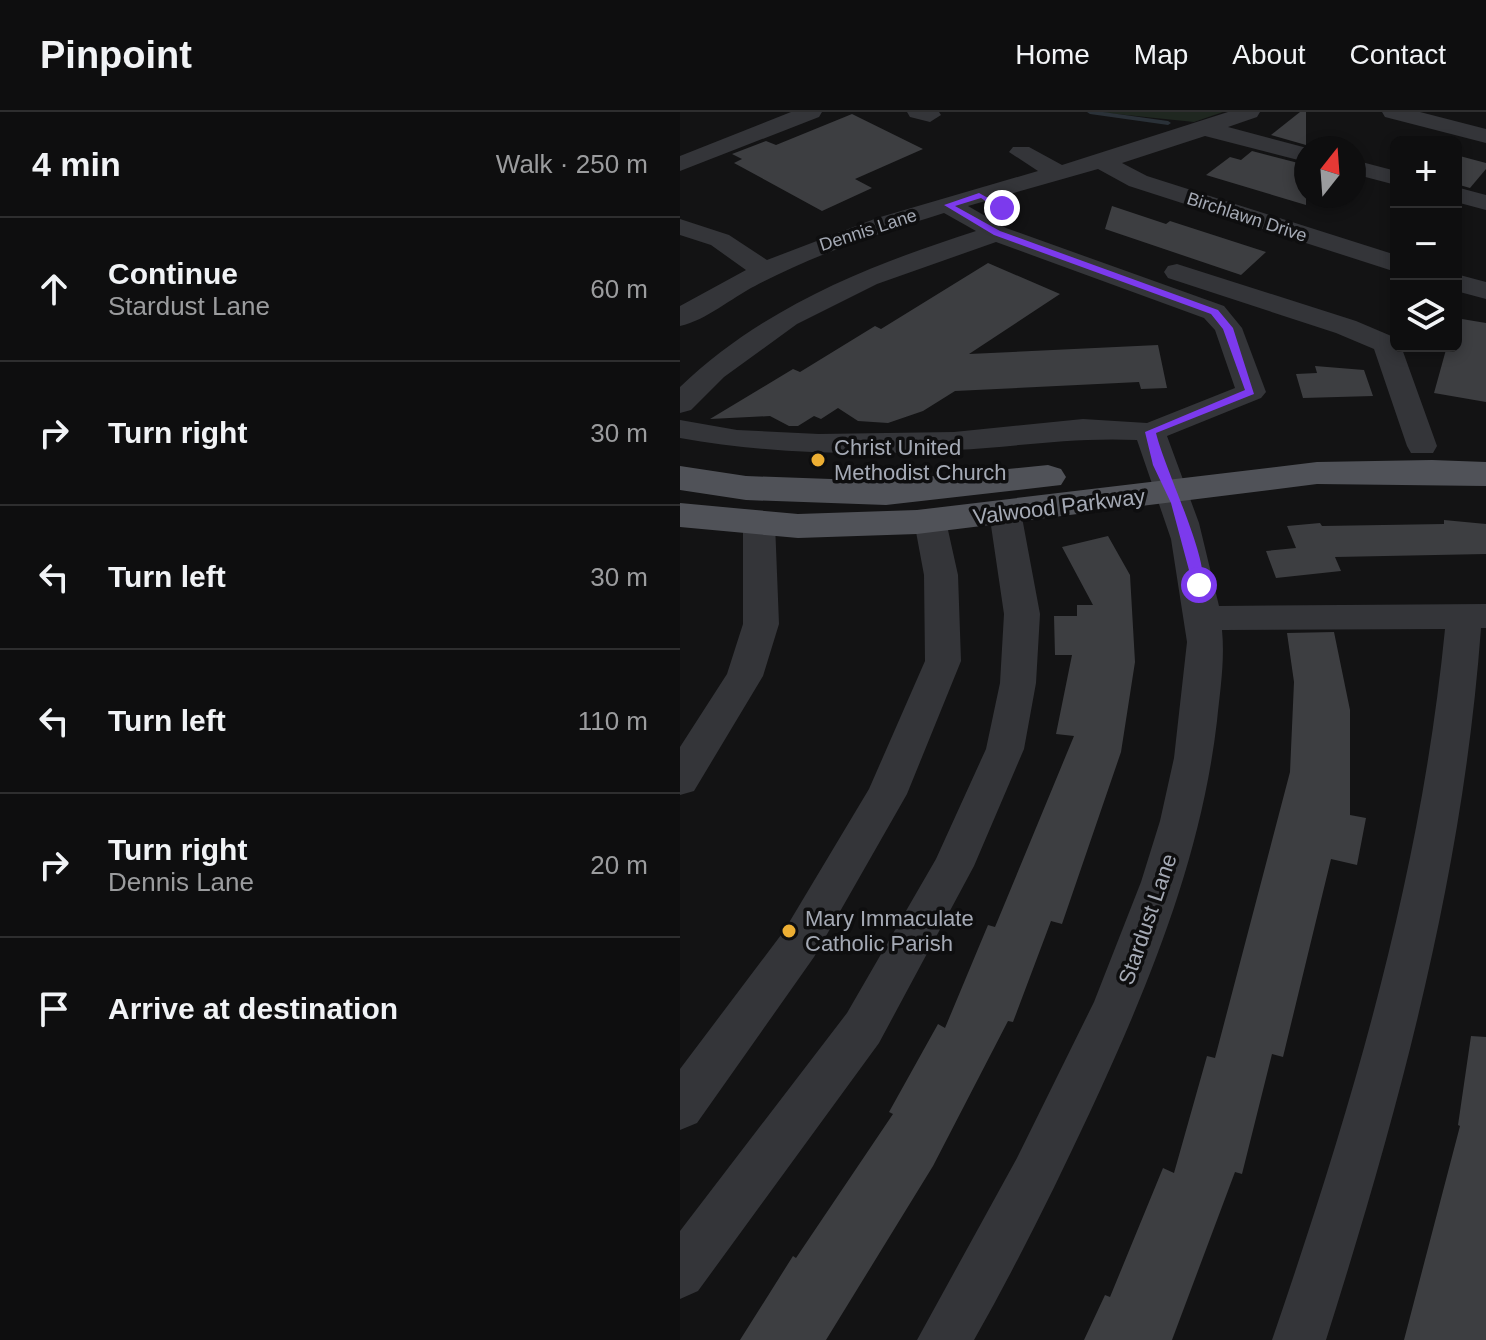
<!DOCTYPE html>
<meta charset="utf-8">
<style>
:root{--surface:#0e0e0f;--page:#171718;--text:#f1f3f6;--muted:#9b9c9e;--line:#2e2e2f}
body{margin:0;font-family:Helvetica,sans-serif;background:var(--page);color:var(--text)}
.controls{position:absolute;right:24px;top:24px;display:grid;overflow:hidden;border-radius:12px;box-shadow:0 4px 12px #0003}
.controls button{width:72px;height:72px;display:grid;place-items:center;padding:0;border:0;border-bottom:2px solid var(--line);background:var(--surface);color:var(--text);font:40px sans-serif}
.compass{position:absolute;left:614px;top:24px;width:72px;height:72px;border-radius:50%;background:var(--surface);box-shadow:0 4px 12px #0003;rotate:17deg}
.stop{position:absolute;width:24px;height:24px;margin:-18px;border:6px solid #7c3aed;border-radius:50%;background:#fff}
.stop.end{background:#7c3aed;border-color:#fff;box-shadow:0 2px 8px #0008}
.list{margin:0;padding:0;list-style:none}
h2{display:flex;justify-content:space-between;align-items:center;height:104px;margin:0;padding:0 32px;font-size:34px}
h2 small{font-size:26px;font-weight:400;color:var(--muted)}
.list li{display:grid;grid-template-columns:52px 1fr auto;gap:24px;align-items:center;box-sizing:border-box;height:144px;padding:0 32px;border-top:2px solid var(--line)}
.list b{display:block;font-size:30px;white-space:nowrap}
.list p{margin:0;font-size:26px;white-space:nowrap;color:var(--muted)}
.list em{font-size:26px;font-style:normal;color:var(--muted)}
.icon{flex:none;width:44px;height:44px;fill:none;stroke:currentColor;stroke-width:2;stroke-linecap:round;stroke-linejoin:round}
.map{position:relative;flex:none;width:806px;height:1228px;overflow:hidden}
header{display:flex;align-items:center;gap:48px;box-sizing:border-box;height:112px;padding:0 40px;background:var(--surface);border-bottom:2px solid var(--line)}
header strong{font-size:38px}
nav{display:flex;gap:44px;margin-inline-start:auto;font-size:28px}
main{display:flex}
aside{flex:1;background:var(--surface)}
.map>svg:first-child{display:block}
.green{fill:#1f2720}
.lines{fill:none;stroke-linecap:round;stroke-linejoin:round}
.stream{fill:#2a3138;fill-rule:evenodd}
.building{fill:#3d3e41}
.minor{fill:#343539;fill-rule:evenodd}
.major{fill:#505258;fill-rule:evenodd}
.route{fill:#7c3aed}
.poi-dot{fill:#ecae33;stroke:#0e0e0f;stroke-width:3}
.labels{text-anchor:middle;stroke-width:7;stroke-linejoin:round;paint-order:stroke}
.far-street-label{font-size:18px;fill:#a5aab5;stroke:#0e0e0f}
.poi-label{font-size:22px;fill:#a5aab5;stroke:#0e0e0f;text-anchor:start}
.street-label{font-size:22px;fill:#a5aab5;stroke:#0e0e0f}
</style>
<header>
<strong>Pinpoint</strong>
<nav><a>Home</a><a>Map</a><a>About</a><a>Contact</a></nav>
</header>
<main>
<aside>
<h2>4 min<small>Walk · 250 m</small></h2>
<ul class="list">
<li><svg class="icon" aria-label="ahead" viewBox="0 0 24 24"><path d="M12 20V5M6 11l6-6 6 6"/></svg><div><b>Continue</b><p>Stardust Lane</p></div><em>60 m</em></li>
<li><svg class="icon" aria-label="right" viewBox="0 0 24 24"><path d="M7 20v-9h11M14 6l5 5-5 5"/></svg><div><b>Turn right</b></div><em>30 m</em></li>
<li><svg class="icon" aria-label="left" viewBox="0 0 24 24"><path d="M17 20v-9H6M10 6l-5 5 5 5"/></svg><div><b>Turn left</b></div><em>30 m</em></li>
<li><svg class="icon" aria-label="left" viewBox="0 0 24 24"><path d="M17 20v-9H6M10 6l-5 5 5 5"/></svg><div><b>Turn left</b></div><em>110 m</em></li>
<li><svg class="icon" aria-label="right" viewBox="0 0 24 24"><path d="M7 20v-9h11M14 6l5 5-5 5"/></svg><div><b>Turn right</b><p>Dennis Lane</p></div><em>20 m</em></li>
<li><svg class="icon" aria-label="arrive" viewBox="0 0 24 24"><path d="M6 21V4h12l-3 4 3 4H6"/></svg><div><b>Arrive at destination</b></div></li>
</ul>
</aside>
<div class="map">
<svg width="806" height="1228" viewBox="0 0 806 1228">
<rect width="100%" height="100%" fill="#131314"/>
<path class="green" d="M417 0H543L514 10Z"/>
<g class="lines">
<path class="stream" d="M407 0H423L488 9 491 11 488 13 410 2Z"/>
</g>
<g class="building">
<path d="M620 0H626V33L591 23Z"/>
<path d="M172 2 243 37 175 67 192 76 142 99 54 51 62 47 52 42 86 29 96 33Z"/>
<path d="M572 39 626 53V93L526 63 550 45 561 48Z"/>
<path d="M776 43 806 51V57L790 76 776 72Z"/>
<path d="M432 94 486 112 490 109 586 140 561 163 425 117Z"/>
<path d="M308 151 380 182 289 242 478 233 487 276 461 277 459 270 275 279 243 299 208 311 178 309 158 296 141 307 134 304 118 314H109L90 304 30 307 113 257 120 260 195 214 201 217Z"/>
<path d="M776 206 806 211V290L754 281 767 234H776Z"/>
<path d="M635 254 684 258 693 284 623 286 616 262 637 261Z"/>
<path d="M764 408 806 412V442L655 445 661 459 596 466 586 439 616 436 607 414 640 411 642 414 764 412Z"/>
<path d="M428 424 450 463 455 550 441 640 382 812 371 809 333 910 328 909 253 1054 146 1228H60L113 1144 116 1146 213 1002 209 1000 258 912 265 916 308 813 315 815 394 624 376 622 392 543H375L374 504H397V493H413L382 435Z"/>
<path d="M654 520 670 598V703L686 706 677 753 651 747 603 945 592 942 562 1062 555 1060 492 1228H404L425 1183 430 1185 483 1056 494 1061 527 944 535 946 610 660 614 570 607 521Z"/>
<path d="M791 924 806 925V1228H724L780 1014 778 1013Z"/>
</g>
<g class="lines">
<g class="minor">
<path d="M111 0H142L139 5 0 59V44Z"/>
<path d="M227 0H259L261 3 250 10 230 5Z"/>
<path d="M548 0H580L577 5 548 15 627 36 626 50 525 24 442 51 467 64 716 143V160L449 74 418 57 288 94 326 116 544 194 562 216 586 280 581 286 487 324 519 411 539 494 806 492V516H801C783 762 720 994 646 1228H592C672 995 741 763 765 517L542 518C545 549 540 579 537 609 521 747 468 875 410 1000 374 1077 336 1154 294 1228H237L337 1046 414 890 461 770 480 709 494 646 507 530 491 427 457 328C391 325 338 335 274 338 183 344 90 342 0 326V308L57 318 139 322 274 320 403 307 467 311 555 276 535 218 524 206 316 130 197 172 117 212 44 265 11 298 0 301V275C84 195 187 154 296 119L264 101C200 121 135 142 75 174 51 186 27 208 0 214V194L66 158 31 133 0 123V107L49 123 87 148 197 106 358 59 329 40 333 35H349L382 53Z"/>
<path d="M702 0H740L806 17V31L705 5Z"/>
<path d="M674 48 716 59V73L674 62Z"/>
<path d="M776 75 806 83V98L776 90Z"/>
<path d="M497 152 676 209 716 226V234H721L757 334 753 341H731L727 334 694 237 656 221 488 166 484 160 488 154Z"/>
<path d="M776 162 806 170V187L776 179Z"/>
<path d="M325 389 337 393 341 400 360 502 356 571 344 637 294 754 199 931 18 1179 0 1187V1119L167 901 256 747 306 637 320 571 324 502 309 400 313 393Z"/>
<path d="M250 398 262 401 266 409 278 463 281 549 227 682 134 845 17 1011 0 1018V957L104 819 189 677 245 549 244 463 234 409 238 401Z"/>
<path d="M79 400 91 403 95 411 99 512 83 564 14 679 0 683V635L47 562 63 512V411L67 403Z"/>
</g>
<g class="major">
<path d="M752 348 806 350V374L637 372 237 422 118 426 0 415V391L118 402 237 398 637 350Z"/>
<path d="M368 353 381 357 386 365 381 373 206 393 66 388 0 378V354L66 364 206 369Z"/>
</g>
</g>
<path class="route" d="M299 81 326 96 319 98 301 86 275 94 320 119 538 198 553 216 574 282 476 321C485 358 528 444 523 475L513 473 491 391 473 353 465 320 565 278 543 217 531 202 314 123 264 93Z"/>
<g class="poi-dot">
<circle cx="138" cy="348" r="8"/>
<circle cx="109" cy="819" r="8"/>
</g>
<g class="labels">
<g class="far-street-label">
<text transform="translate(567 105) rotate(18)" y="6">Birchlawn Drive</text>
<text transform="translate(188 118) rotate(-18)" y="6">Dennis Lane</text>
</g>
<g class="poi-label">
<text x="154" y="343">Christ United<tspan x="154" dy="25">Methodist Church</tspan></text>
<text x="125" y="814">Mary Immaculate<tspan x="125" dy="25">Catholic Parish</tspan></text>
</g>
<g class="street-label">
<text transform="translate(379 394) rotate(-7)" y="8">Valwood Parkway</text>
<text transform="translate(467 807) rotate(-71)" y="8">Stardust Lane</text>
</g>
</g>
</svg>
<div class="controls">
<button>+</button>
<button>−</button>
<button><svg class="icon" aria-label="layers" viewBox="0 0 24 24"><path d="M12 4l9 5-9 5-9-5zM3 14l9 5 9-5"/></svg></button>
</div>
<svg class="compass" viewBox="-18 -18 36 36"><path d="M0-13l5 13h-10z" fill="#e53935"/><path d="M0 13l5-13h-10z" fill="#9b9c9e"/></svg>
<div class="stop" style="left:519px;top:473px"></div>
<div class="stop end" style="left:322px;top:96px"></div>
</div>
</main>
